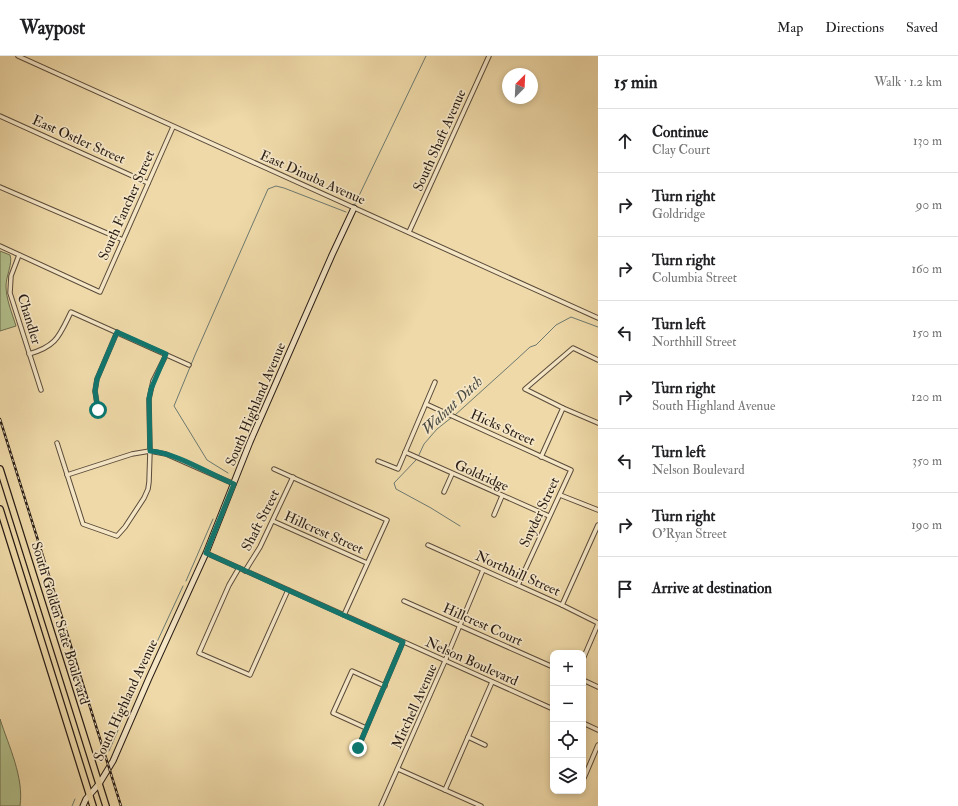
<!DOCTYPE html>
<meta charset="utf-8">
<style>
:root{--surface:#fff;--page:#f6f6f6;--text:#202124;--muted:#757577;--line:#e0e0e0}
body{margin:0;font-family:"IM FELL Double Pica",serif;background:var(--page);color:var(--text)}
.controls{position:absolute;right:12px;bottom:12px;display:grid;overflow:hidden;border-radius:8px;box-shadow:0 2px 6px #0003}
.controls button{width:36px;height:36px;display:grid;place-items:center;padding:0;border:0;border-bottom:1px solid var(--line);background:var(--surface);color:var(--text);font:20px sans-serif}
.compass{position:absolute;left:502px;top:12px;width:36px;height:36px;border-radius:50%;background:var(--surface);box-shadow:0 2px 6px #0003;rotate:24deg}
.stop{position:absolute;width:12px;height:12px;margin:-9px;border:3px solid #0f766e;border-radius:50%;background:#fff}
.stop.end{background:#0f766e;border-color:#fff;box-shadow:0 1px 4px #0008}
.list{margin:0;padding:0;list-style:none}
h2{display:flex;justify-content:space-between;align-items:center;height:52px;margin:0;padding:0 16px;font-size:17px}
h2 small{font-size:13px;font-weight:400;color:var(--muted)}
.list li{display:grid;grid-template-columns:26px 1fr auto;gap:12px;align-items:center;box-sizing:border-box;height:64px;padding:0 16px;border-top:1px solid var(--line)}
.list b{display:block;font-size:15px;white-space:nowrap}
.list p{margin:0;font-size:13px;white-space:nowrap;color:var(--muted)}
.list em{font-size:13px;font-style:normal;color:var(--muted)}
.icon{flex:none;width:22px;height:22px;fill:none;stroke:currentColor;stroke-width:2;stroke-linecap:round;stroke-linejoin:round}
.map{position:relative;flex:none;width:598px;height:750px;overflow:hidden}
header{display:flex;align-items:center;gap:24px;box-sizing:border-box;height:56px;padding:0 20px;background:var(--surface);border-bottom:1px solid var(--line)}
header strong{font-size:19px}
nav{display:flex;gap:22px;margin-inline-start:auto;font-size:14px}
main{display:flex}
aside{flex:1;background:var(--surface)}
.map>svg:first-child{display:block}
.green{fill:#b2c08c;stroke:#6c6e50}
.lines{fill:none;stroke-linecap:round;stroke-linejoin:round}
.stream{stroke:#6c7a71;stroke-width:1}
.street-casing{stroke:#594b3a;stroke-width:5.5}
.secondary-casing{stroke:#271c15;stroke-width:7}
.primary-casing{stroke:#271c15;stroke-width:8}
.street{stroke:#f5e6c6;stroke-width:3.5}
.secondary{stroke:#f5e6c6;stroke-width:5}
.primary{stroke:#efd9a8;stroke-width:5.5}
.rail-casing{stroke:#271c15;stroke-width:2.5}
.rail{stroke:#f5e6c6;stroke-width:1;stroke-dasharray:3;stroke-linecap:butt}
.route{stroke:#0f766e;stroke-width:5}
.labels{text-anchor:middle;stroke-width:3.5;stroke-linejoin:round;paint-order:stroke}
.street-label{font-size:14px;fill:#271c15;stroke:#f5e6c6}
.water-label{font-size:15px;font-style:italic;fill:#4a4b43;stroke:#f5e6c6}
</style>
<header>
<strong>Waypost</strong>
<nav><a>Map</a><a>Directions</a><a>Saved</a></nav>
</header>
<main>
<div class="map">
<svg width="598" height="750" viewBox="0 0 598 750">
<rect width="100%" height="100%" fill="#efd9a8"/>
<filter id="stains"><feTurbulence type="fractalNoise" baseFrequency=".005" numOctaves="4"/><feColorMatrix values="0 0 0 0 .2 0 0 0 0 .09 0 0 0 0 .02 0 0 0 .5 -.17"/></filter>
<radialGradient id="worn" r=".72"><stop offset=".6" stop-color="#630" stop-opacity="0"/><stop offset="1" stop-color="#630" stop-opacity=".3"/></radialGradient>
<g class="green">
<path d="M0 195 10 199C13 207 6 220 6 230 6 243 12 257 16 270L0 275Z"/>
<path d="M0 663C9 691 24 721 20 750H0Z"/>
</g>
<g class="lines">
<g class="stream">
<path d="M355 148 426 0"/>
<path d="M454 360 517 303 530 291 536 289 556 269 571 261 598 271"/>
<path d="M418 401 424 388 437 373 451 362"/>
<path d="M416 404 394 427 396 433 431 452 460 470"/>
<path d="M228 417 207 404 174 350 195 299 268 133 276 130 284 132 346 156"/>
<path d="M186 525 213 463"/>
<path d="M157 586 183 530"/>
<path d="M109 695 153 594"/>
<path d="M72 750 75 743"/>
</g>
<defs>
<g id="street">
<path d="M18 0 598 262"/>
<path d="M0 60 148 127"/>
<path d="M0 131 123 184"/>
<path d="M409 176 489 0"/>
<path d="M0 190 100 236 173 71"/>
<path d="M19 199 11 220 10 237 41 334"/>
<path d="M29 298C57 290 59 280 71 256L189 309"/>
<path d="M598 304 573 292 525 333 563 352 598 367"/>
<path d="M426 348 571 414 518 529"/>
<path d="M98 354 95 335 97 323 117 276"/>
<path d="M57 387 83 468 117 480 125 471 144 442 148 433 149 426 150 395 149 343 153 325 166 299"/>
<path d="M405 396 549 460"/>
<path d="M541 401 563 352"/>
<path d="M378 405 398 413 435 326"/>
<path d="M274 413 387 464 344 559"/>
<path d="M67 419 132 398 150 395 166 398 234 428"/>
<path d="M444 436 452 418"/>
<path d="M560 439 598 454"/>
<path d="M494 459 502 440"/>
<path d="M273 465 367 507"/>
<path d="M428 489 562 549 598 567"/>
<path d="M206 497 553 653"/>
<path d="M239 512 229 529 199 597 250 619 288 534"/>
<path d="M245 515 260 491 293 421"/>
<path d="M404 545 553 611"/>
<path d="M562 549 598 469"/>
<path d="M583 603 598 568"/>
<path d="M583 624 598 631"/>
<path d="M583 667 598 674"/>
<path d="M366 672 333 657 352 615 385 630"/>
<path d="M468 681 485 689"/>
<path d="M358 692 403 586"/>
<path d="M398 713 481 750"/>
<path d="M584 722 598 689"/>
<path d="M445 734 492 626"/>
<path d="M381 750 445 605 483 514"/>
</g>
<path id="secondary" d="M83 750 86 743 99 728 113 705 149 622 206 497 250 386 332 199 354 152"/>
<g id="primary">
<path d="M0 413 106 750"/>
<path d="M0 453 93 750"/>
</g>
</defs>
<use href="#street" class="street-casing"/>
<use href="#secondary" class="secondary-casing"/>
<use href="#primary" class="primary-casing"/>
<use href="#street" class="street"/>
<use href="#secondary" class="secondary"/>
<use href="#primary" class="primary"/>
<defs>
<path id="rail" d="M0 363 121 750"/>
</defs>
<use href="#rail" class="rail-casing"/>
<use href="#rail" class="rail"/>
</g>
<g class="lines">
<path class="route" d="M98 354 95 335 97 323 117 276 166 298 151 333 149 343 150 395C177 397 209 418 234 428L206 497 403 586 358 692"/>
</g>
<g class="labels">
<g class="street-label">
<text transform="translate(79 83) rotate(24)" y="5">East Ostler Street</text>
<text transform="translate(439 84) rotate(-66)" y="5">South Shaft Avenue</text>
<text transform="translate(313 121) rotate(24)" y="5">East Dinuba Avenue</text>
<text transform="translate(126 149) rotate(-66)" y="5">South Fancher Street</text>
<text transform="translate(30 263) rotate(73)" y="5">Chandler</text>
<text transform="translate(255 348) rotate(-67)" y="5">South Highland Avenue</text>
<text transform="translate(503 371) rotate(24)" y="5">Hicks Street</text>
<text transform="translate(482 419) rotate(24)" y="5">Goldridge</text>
<text transform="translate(539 456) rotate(-65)" y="5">Snyder Street</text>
<text transform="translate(260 464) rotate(-63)" y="5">Shaft Street</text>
<text transform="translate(324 476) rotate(24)" y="5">Hillcrest Street</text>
<text transform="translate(518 517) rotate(24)" y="5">Northhill Street</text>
<text transform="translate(61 567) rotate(73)" y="5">South Golden State Boulevard</text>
<text transform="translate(483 568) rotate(24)" y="5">Hillcrest Court</text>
<text transform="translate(472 605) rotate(24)" y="5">Nelson Boulevard</text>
<text transform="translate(125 644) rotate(-65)" y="5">South Highland Avenue</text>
<text transform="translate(414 650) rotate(-66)" y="5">Mitchell Avenue</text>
</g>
<g class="water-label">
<text transform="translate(452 349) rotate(-43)" y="5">Walnut Ditch</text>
</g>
</g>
<rect width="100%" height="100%" filter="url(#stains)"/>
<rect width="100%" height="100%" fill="url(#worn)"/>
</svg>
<div class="controls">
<button>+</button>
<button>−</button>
<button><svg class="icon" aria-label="locate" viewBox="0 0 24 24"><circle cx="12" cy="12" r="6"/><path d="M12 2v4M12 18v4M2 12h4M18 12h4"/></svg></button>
<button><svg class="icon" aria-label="layers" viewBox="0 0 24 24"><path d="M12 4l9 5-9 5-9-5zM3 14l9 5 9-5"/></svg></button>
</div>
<svg class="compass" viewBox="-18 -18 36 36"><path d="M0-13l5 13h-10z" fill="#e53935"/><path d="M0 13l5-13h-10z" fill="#757577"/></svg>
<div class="stop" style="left:98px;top:354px"></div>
<div class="stop end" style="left:358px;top:692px"></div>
</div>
<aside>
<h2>15 min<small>Walk · 1.2 km</small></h2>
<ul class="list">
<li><svg class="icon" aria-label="ahead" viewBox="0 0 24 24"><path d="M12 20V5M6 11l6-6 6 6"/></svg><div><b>Continue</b><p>Clay Court</p></div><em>130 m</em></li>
<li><svg class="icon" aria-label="right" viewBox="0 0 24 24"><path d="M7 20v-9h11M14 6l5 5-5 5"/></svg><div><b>Turn right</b><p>Goldridge</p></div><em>90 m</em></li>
<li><svg class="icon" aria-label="right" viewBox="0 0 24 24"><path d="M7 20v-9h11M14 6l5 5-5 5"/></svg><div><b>Turn right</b><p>Columbia Street</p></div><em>160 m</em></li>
<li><svg class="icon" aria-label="left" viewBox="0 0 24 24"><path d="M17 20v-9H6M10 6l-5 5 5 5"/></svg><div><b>Turn left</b><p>Northhill Street</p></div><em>150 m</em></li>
<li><svg class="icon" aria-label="right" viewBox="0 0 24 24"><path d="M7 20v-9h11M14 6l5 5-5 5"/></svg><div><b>Turn right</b><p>South Highland Avenue</p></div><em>120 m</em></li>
<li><svg class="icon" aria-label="left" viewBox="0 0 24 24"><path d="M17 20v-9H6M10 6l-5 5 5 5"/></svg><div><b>Turn left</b><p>Nelson Boulevard</p></div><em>350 m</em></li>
<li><svg class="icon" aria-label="right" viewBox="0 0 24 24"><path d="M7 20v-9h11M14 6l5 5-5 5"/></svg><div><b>Turn right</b><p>O'Ryan Street</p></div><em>190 m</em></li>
<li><svg class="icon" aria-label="arrive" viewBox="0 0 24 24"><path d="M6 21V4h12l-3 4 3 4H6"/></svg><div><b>Arrive at destination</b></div></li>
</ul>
</aside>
</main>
